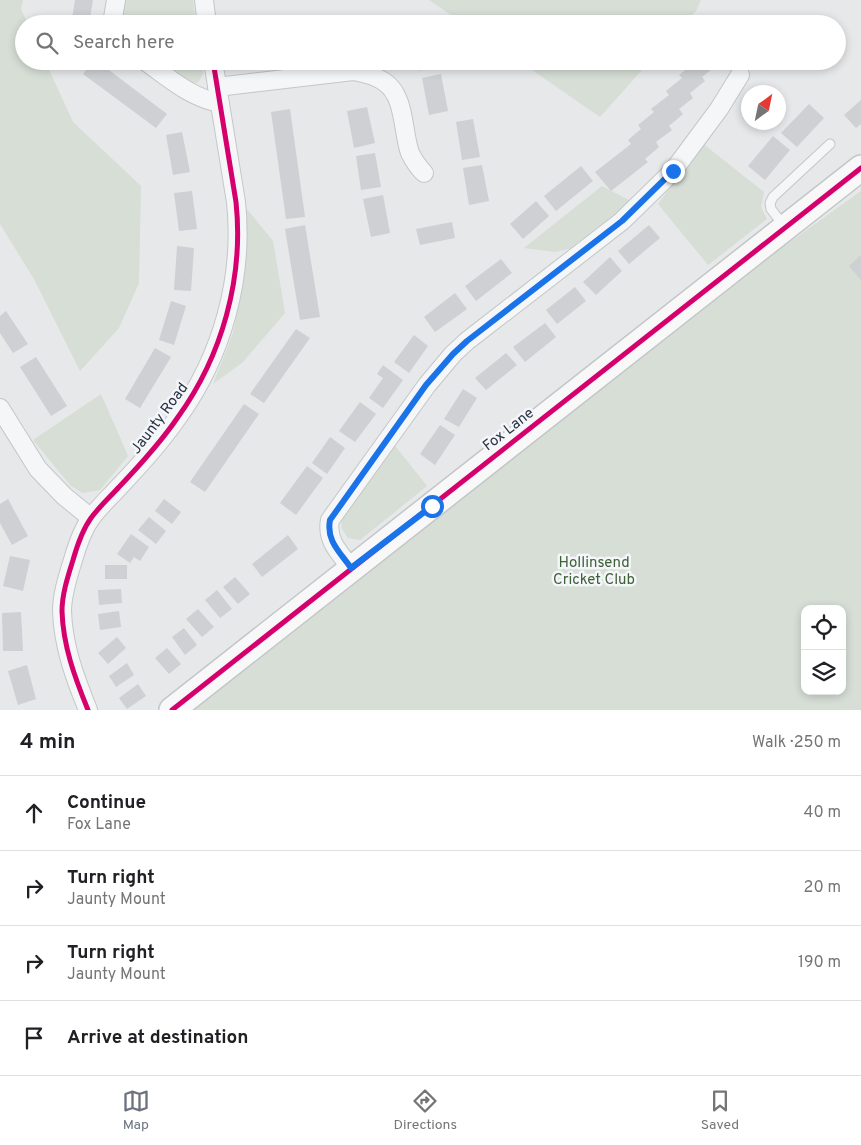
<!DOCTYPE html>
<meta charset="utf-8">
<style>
:root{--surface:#fff;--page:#f2f2f2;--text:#202124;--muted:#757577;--line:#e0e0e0;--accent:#6c737f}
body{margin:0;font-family:Overpass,sans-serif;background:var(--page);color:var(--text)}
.controls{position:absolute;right:15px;bottom:15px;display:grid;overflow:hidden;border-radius:10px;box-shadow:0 2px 8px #0003}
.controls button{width:45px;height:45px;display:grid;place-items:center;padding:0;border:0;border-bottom:1px solid var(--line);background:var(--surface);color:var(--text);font:25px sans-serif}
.compass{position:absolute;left:741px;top:85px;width:45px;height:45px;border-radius:50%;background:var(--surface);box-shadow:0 2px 8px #0003;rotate:33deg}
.stop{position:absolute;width:15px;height:15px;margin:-11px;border:4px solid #1a73e8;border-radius:50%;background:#fff}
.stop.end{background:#1a73e8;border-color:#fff;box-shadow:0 1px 5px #0008}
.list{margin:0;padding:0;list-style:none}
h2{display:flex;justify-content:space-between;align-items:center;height:65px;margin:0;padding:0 20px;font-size:21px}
h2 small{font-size:16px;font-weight:400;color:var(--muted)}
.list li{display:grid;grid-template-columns:32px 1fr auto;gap:15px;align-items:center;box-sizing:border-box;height:75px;padding:0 20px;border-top:1px solid var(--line)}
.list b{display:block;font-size:19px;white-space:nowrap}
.list p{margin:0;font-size:16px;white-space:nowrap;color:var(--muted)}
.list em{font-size:16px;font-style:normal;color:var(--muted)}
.icon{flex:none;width:28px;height:28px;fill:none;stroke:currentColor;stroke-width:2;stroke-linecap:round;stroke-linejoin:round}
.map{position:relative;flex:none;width:861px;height:710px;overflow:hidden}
.search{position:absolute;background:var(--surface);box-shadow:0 2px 8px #0003;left:15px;right:15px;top:15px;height:55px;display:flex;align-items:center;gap:12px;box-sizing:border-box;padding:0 18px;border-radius:28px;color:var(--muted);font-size:19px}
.sheet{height:365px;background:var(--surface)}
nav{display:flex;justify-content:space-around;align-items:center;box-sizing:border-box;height:70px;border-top:1px solid var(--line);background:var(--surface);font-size:14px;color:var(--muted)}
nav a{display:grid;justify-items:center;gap:2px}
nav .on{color:var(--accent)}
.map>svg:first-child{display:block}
.green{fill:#d6ded6;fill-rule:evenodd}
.building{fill:#ced0d3}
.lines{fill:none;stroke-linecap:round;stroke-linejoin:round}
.lane-casing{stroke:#c4c6c8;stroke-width:11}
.street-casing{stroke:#c4c6c8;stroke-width:20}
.secondary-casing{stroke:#c4c6c8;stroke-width:28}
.lane{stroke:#f5f6f7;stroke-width:9}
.street{stroke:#f5f6f7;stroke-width:18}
.secondary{stroke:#f8f8f8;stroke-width:25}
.cycleway-casing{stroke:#f4f6f9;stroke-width:8}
.cycleway{stroke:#d6006c;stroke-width:5}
.route{stroke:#1a73e8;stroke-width:6}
.labels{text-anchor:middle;stroke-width:5;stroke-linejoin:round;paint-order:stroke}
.street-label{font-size:15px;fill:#2b3445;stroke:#f4f6f9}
.park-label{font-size:15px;fill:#3f6138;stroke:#f4f6f9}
</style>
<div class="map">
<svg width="861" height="710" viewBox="0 0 861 710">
<rect width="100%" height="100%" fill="#e6e8ea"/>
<g class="green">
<path d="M0 0H23L21 9 28 24H24V61H45L73 122 141 186 139 283 119 328 80 371 34 279 0 224Z"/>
<path d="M123 0H193L196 24H120Z"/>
<path d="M429 0H701L696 11 684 24H464Z"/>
<path d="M159 61H202L203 73 199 82 191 84Z"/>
<path d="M519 61H650L600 117Z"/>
<path d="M702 143 764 192 761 207 767 219 708 265 658 204Z"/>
<path d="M602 186 631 201 569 249 555 252 524 248Z"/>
<path d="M861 191V710H182L609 383 727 287ZM805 609H842V691H805Z"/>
<path d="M246 208 273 241 285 313 243 362 213 384 233 333 244 276 247 242Z"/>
<path d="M101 394 128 456 100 490 83 493 71 486 33 440Z"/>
<path d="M395 446 427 486 360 540 348 538 342 529 341 520Z"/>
</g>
<g class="building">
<path d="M75 0H93L89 24H71Z"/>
<path d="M93 61H97L167 114 156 128 83 74Z"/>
<path d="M410 61H430L420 71Z"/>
<path d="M694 61H716L718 64 702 77 705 81 690 93 693 98 679 109 683 114 669 126 672 130 656 142 659 147 645 159 648 162 611 191 595 172 631 144 628 140 641 129 638 125 654 112 651 109 669 95 666 91 682 78 679 75 695 62Z"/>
<path d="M441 74 448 111 429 115 422 78Z"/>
<path d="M861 100V124L856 128 844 115Z"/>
<path d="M809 104 824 118 797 147 781 133Z"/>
<path d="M367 107 375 143 354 148 347 111Z"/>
<path d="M290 109 305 217 286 219 271 112Z"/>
<path d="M473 119 480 157 462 160 456 122Z"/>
<path d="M182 132 190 172 173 175 166 135Z"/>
<path d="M773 136 790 150 765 180 748 166Z"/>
<path d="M375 153 381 187 361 190 356 156Z"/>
<path d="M482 165 489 201 469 205 463 168Z"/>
<path d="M581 166 593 181 556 211 544 196Z"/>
<path d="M192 191 197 229 179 231 174 193Z"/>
<path d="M383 195 390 233 371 237 363 199Z"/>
<path d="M536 201 549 216 523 239 510 224Z"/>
<path d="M452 222 455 238 420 245 416 229Z"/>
<path d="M305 225 320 317 300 320 285 229Z"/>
<path d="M649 225 660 238 629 264 618 251Z"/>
<path d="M177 246 194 248 191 291 174 290Z"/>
<path d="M861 255V280L849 266Z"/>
<path d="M610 257 622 271 596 295 583 282Z"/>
<path d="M501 259 512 273 476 301 465 286Z"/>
<path d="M575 287 586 301 557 324 546 310Z"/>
<path d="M455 293 467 309 435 332 424 317Z"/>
<path d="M171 301 186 306 174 345 159 340Z"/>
<path d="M6 311 28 344 13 353 0 333V316Z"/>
<path d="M545 323 556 337 525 362 513 347Z"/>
<path d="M296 329 310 338 264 403 250 394Z"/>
<path d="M414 335 428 346 409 373 394 362Z"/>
<path d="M155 348 171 357 140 408 125 399Z"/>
<path d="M506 353 517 365 486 390 475 378Z"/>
<path d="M36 357 67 406 51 416 20 367Z"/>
<path d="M383 365 403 380 383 408 369 398 383 378 377 374Z"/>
<path d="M463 389 477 398 459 427 444 419Z"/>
<path d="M360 402 376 414 355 442 339 431Z"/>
<path d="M244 404 259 414 205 492 190 482Z"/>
<path d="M440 425 455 435 435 465 420 454Z"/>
<path d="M330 437 345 448 327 474 312 463Z"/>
<path d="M307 466 323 478 296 515 280 503Z"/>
<path d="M8 499 28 536 12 545 0 523V504Z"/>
<path d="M164 499 181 512 172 524 155 511Z"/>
<path d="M149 517 166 531 156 544 138 530Z"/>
<path d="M131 534 149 547 140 561 134 557 130 563 117 554Z"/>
<path d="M288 535 298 549 262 577 252 564Z"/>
<path d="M10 556 30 560 23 591 3 586Z"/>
<rect x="105" y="565" width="22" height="14"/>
<path d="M235 577 250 594 238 604 223 587Z"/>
<path d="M121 589 122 603 99 605 98 590Z"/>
<path d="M217 590 232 609 220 618 205 600Z"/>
<path d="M198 609 214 627 202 637 186 619Z"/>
<path d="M119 611 121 627 100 630 98 614Z"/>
<path d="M21 612 23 651H3L2 613Z"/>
<path d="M184 628 197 645 185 655 172 637Z"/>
<path d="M117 637 126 648 108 664 98 653Z"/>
<path d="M167 648 181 664 169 674 155 658Z"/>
<path d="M127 663 134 675 116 687 109 676Z"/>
<path d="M27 665 36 699 18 705 8 671Z"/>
<path d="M138 684 146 696 127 709 119 698Z"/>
</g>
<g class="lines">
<defs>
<path id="lane" d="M784 226 771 209 770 203 773 197 830 144"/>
<g id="street">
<path d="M204 0 207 24"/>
<path d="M112 24 116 0"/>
<path d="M145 61C169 78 191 98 220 103"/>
<path d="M217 87 353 71C364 73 374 75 383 81 406 95 402 131 410 153 414 161 418 167 424 173"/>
<path d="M0 408 38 469 64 496 91 518"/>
<path d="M351 568C340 553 326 541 330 520L427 385 453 354 467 341 622 221 673 171 719 109 740 75"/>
<path d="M88 710C75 678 63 646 62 611 62 594 68 576 73 560 77 546 83 529 91 518 99 507 110 497 119 487 140 465 161 442 178 417 222 356 244 278 236 202L213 61"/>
</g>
<path id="secondary" d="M172 710 861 168"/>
</defs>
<use href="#lane" class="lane-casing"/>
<use href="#street" class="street-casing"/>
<use href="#secondary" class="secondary-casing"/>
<use href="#lane" class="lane"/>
<use href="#street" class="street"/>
<use href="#secondary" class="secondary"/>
<defs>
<g id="cycleway">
<path d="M88 710C75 678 63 646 62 611 62 594 68 576 73 560 77 546 83 529 91 518 99 507 110 497 119 487 140 465 161 442 178 417 222 356 244 278 236 202L213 61"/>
<path d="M172 710 861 168"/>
</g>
</defs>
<use href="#cycleway" class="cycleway-casing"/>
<use href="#cycleway" class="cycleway"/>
</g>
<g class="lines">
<path class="route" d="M432 506 351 568C340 552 326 541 330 520L426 385 453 354 467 341 622 221 673 171"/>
</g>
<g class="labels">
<g class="street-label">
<text transform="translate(159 418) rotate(-53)" y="5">Jaunty Road</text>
<text transform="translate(508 429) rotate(-38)" y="5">Fox Lane</text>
</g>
<g class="park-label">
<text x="594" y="567">Hollinsend<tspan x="594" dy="17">Cricket Club</tspan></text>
</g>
</g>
</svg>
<div class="controls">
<button><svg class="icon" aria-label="locate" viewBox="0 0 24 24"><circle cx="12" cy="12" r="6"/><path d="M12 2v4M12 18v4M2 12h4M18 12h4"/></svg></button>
<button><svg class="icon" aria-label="layers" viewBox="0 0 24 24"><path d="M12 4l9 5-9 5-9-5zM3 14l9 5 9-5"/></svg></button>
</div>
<svg class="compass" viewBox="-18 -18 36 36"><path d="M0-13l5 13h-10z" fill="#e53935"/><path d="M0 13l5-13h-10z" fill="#757577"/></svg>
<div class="stop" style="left:432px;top:506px"></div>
<div class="stop end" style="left:673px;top:171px"></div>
<div class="search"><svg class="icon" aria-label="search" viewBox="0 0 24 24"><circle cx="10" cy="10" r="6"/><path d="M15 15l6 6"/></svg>Search here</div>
</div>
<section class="sheet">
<h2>4 min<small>Walk · 250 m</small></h2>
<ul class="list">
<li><svg class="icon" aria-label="ahead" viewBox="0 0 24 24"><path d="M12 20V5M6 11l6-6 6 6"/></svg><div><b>Continue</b><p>Fox Lane</p></div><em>40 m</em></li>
<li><svg class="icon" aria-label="right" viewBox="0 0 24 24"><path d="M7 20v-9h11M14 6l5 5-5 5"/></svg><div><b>Turn right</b><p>Jaunty Mount</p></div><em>20 m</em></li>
<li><svg class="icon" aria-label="right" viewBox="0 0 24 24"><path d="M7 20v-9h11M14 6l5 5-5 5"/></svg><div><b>Turn right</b><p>Jaunty Mount</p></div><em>190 m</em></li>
<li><svg class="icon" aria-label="arrive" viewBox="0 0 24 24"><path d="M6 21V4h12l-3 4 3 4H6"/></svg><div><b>Arrive at destination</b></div></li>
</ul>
</section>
<nav>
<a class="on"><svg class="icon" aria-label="map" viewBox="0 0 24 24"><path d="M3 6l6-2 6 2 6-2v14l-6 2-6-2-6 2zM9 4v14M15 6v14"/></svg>Map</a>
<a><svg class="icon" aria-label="directions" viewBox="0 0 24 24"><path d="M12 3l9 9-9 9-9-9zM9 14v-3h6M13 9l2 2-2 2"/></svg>Directions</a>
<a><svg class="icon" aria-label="saved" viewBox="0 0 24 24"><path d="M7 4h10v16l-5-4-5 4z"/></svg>Saved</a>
</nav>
